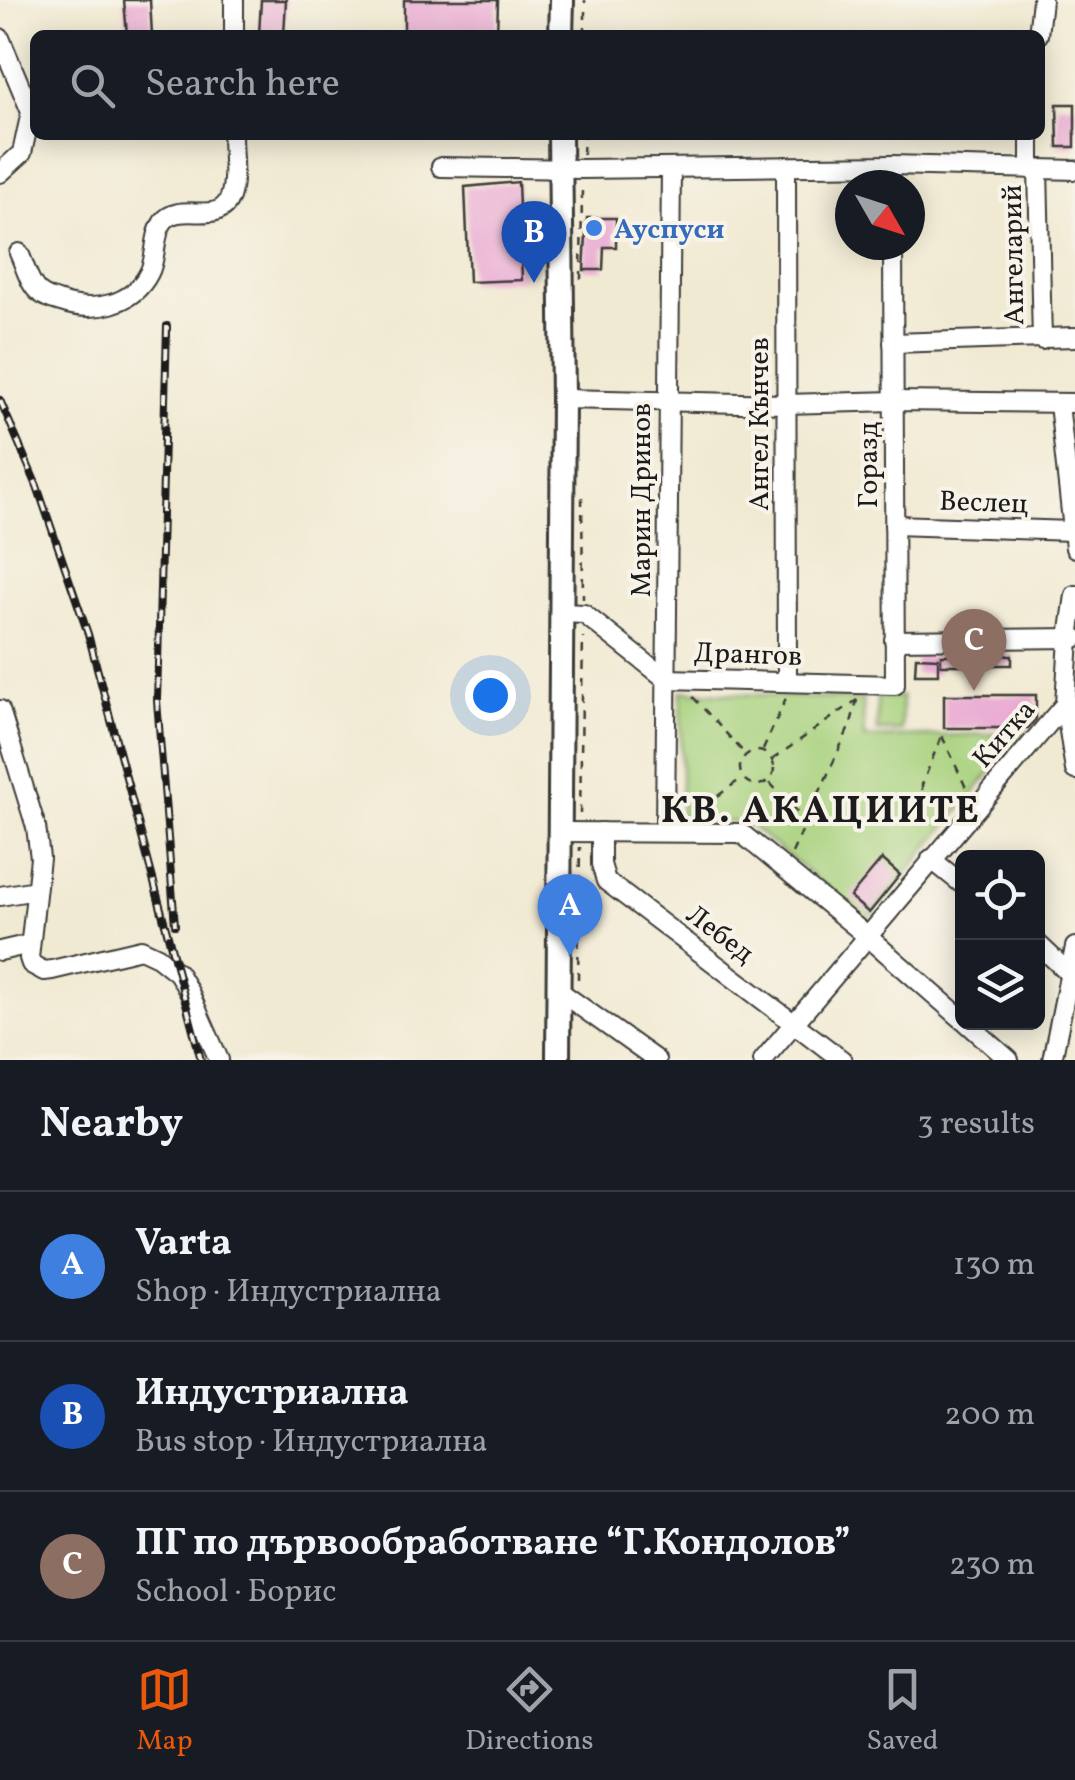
<!DOCTYPE html>
<meta charset="utf-8">
<style>
:root{--surface:#171b24;--page:#20242c;--text:#f1f3f6;--muted:#9ea1a6;--line:#363941;--accent:#ea580c}
body{margin:0;font-family:Vollkorn,serif;background:var(--page);color:var(--text)}
.controls{position:absolute;right:30px;bottom:30px;display:grid;overflow:hidden;border-radius:15px;box-shadow:0 5px 25px #0003}
.controls button{width:90px;height:90px;display:grid;place-items:center;padding:0;border:0;border-bottom:2px solid var(--line);background:var(--surface);color:var(--text);font:50px sans-serif}
.compass{position:absolute;left:835px;top:170px;width:90px;height:90px;border-radius:50%;background:var(--surface);box-shadow:0 5px 25px #0003;rotate:129deg}
.you{position:absolute;left:490px;top:695px;width:35px;height:35px;margin:-25px;border:8px solid #fff;border-radius:50%;background:#1a73e8;box-shadow:0 0 0 15px #1a73e833}
.badge{display:grid;place-items:center;width:65px;height:65px;border-radius:50%;background:var(--accent);color:#fff;font-size:32px;font-weight:700}
.pin{position:absolute;translate:-50% -82px;filter:drop-shadow(0 2px 5px #0008)}
.pin::after{content:'';position:absolute;top:52px;width:35px;height:30px;background:inherit;clip-path:polygon(0 0,100% 0,50% 100%)}
.list{margin:0;padding:0;list-style:none}
h2{display:flex;justify-content:space-between;align-items:center;height:130px;margin:0;padding:0 40px;font-size:42px}
h2 small{font-size:32px;font-weight:400;color:var(--muted)}
.list li{display:grid;grid-template-columns:65px 1fr auto;gap:30px;align-items:center;box-sizing:border-box;height:150px;padding:0 40px;border-top:2px solid var(--line)}
.list b{display:block;font-size:38px;white-space:nowrap}
.list p{margin:0;font-size:32px;white-space:nowrap;color:var(--muted)}
.list em{font-size:32px;font-style:normal;color:var(--muted)}
.icon{flex:none;width:55px;height:55px;fill:none;stroke:currentColor;stroke-width:2;stroke-linecap:round;stroke-linejoin:round}
.map{position:relative;flex:none;width:1075px;height:1060px;overflow:hidden}
.search{position:absolute;background:var(--surface);box-shadow:0 5px 25px #0003;left:30px;right:30px;top:30px;height:110px;display:flex;align-items:center;gap:25px;box-sizing:border-box;padding:0 35px;border-radius:15px;color:var(--muted);font-size:38px}
.sheet{height:580px;background:var(--surface)}
nav{display:flex;justify-content:space-around;align-items:center;box-sizing:border-box;height:140px;border-top:2px solid var(--line);background:var(--surface);font-size:28px;color:var(--muted)}
nav a{display:grid;justify-items:center;gap:5px}
nav .on{color:var(--accent)}
.map>svg:first-child{display:block}
.green{fill:#a7d17d;stroke:#62764c;stroke-width:2.5}
.building{fill:#eaabd3}
.lines{fill:none;stroke-linecap:round;stroke-linejoin:round}
.minor-casing{stroke:#3c3b37;stroke-width:22}
.major-casing{stroke:#3c3b37;stroke-width:28}
.path{stroke:#3c3b37;stroke-width:2.5;stroke-dasharray:8 8;stroke-linecap:butt}
.minor{stroke:#fff;stroke-width:18}
.major{stroke:#fff;stroke-width:22}
.rail-casing{stroke:#1c1c1c;stroke-width:8}
.rail{stroke:#f7f3e8;stroke-width:4;stroke-dasharray:11;stroke-linecap:butt}
.shop-dot{fill:#3f7fe0;stroke:#f7f3e8;stroke-width:4}
.labels{text-anchor:middle;stroke-width:8;stroke-linejoin:round;paint-order:stroke}
.shop-label{font-size:28px;font-weight:bold;fill:#366cbe;stroke:#f7f3e8;text-anchor:start}
.street-label{font-size:28px;fill:#1c1c1c;stroke:#f7f3e8}
.district-label{font-size:38px;font-weight:bold;letter-spacing:2.5px;fill:#1c1c1c;stroke:#f7f3e8}
</style>
<div class="map">
<svg width="1075" height="1060" viewBox="0 0 1075 1060">
<rect width="100%" height="100%" fill="#f7f3e8"/>
<filter id="ink" filterUnits="userSpaceOnUse"><feTurbulence type="fractalNoise" baseFrequency=".01" numOctaves="2"/><feDisplacementMap in="SourceGraphic" scale="20" xChannelSelector="R" yChannelSelector="G"/><feConvolveMatrix kernelMatrix="1 2 1 2 8 2 1 2 1" color-interpolation-filters="sRGB"/></filter>
<filter id="wash" filterUnits="userSpaceOnUse"><feTurbulence type="fractalNoise" baseFrequency=".0048" numOctaves="4" result="noise"/><feDisplacementMap in="SourceGraphic" scale="40" xChannelSelector="R" yChannelSelector="G"/><feGaussianBlur stdDeviation="2.25" result="paint"/><feColorMatrix in="noise" values="0 0 0 0 0 0 0 0 0 0 0 0 0 0 0 0 0 1.4 0 .05"/><feComposite in="paint" operator="in"/></filter>
<g filter="url(#wash)">
<rect width="100%" height="100%" fill="#f1ead3"/>
<g class="green">
<path d="M681 691 863 700 864 738 1024 733 867 920 747 823 681 819Z"/>
<path d="M877 697H902L901 731H877Z"/>
</g>
<g id="blocks">
<g class="building">
<path d="M124 0H150L152 35H127Z"/>
<path d="M261 0H286L284 35H259Z"/>
<path d="M404 0H498L497 35 404 34Z"/>
<path d="M1057 104H1075V147H1058Z"/>
<path d="M518 182 522 280 469 282 465 187Z"/>
<path d="M587 218H616V247H604L603 270H584Z"/>
<rect x="941" y="655" width="71" height="10"/>
<path d="M916 657 938 658V674H915Z"/>
<path d="M944 695H1036V719L1028 728H944Z"/>
<path d="M882 859 900 875 869 913 850 897Z"/>
</g>
</g>
</g>
<g filter="url(#ink)">
<use href="#blocks" fill-opacity="0" stroke="#3c3b37" stroke-width="2.5"/>
<g class="lines">
<defs>
<g id="minor">
<path d="M234 35V0"/>
<path d="M1038 35 1042 0"/>
<path d="M0 38 31 112 22 153 0 173"/>
<path d="M786 166 787 682"/>
<path d="M441 167 582 169 892 165 1075 170"/>
<path d="M1030 169V135"/>
<path d="M1038 169 1042 340"/>
<path d="M19 253C25 265 29 285 40 293 46 298 54 300 61 302 93 313 132 306 149 273 157 258 153 237 163 222 179 200 220 227 230 197 236 179 232 154 232 135"/>
<path d="M893 343 1075 337"/>
<path d="M563 399 785 404 895 401 1075 403"/>
<path d="M1059 404 1075 548"/>
<path d="M894 525 1072 531"/>
<path d="M1075 595 1069 638 1065 704 1075 770"/>
<path d="M562 613 584 614 666 679 895 685 893 245"/>
<path d="M894 640 1075 638"/>
<path d="M0 710 36 827 40 858 29 958 31 964 44 971 52 970 141 949 158 957 178 973 189 992 219 1060"/>
<path d="M559 832 741 833 867 936 962 1019"/>
<path d="M601 832V864L606 881 842 1060"/>
<path d="M665 832 671 168"/>
<path d="M931 859 962 884"/>
<path d="M0 896 36 890"/>
<path d="M1038 944 1075 979"/>
<path d="M0 951 30 944"/>
<path d="M559 991 656 1060"/>
<path d="M966 1022 1009 1060"/>
<path d="M763 1060 1065 704"/>
<path d="M1052 1060 1075 947"/>
</g>
<g id="major">
<path d="M561 35 562 0"/>
<path d="M558 1060 563 399 560 135"/>
</g>
</defs>
<use href="#minor" class="minor-casing"/>
<use href="#major" class="major-casing"/>
<g class="path">
<path d="M585 35V0"/>
<path d="M583 154 584 135"/>
<path d="M581 279 582 187"/>
<path d="M582 497 583 599"/>
<path d="M693 697 745 754"/>
<path d="M942 736 968 792"/>
<path d="M763 750 786 698"/>
<circle cx="757" cy="768" r="17"/>
<path d="M773 759 857 700"/>
<path d="M770 783 805 821"/>
<path d="M580 814 583 637"/>
<path d="M692 815 742 778"/>
<path d="M923 822 922 785 942 734"/>
<path d="M792 853 851 723 857 700"/>
<path d="M578 979 580 847"/>
</g>
<use href="#minor" class="minor"/>
<use href="#major" class="major"/>
<defs>
<g id="rail">
<path d="M167 326 157 701 175 925"/>
<path d="M0 400 37 486 88 634 201 1060"/>
</g>
</defs>
<use href="#rail" class="rail-casing"/>
<use href="#rail" class="rail"/>
</g>
</g>
<circle class="shop-dot" cx="594" cy="228" r="10"/>
<g class="labels">
<g class="shop-label">
<text x="614" y="238">Ауспуси</text>
</g>
<g class="street-label">
<text transform="translate(1012 255) rotate(-91)" y="10">Ангеларий</text>
<text transform="translate(758 424) rotate(-90)" y="10">Ангел Кънчев</text>
<text transform="translate(867 465) rotate(-90)" y="10">Горазд</text>
<text transform="translate(640 500) rotate(-90)" y="10">Марин Дринов</text>
<text transform="translate(984 501) rotate(2)" y="10">Веслец</text>
<text transform="translate(748 653) rotate(2)" y="10">Дрангов</text>
<text transform="translate(1003 733) rotate(-49)" y="10">Китка</text>
<text transform="translate(721 933) rotate(37)" y="10">Лебед</text>
</g>
<g class="district-label">
<text x="821" y="822">КВ. АКАЦИИТЕ</text>
</g>
</g>
</svg>
<div class="controls">
<button><svg class="icon" aria-label="locate" viewBox="0 0 24 24"><circle cx="12" cy="12" r="6"/><path d="M12 2v4M12 18v4M2 12h4M18 12h4"/></svg></button>
<button><svg class="icon" aria-label="layers" viewBox="0 0 24 24"><path d="M12 4l9 5-9 5-9-5zM3 14l9 5 9-5"/></svg></button>
</div>
<svg class="compass" viewBox="-18 -18 36 36"><path d="M0-13l5 13h-10z" fill="#e53935"/><path d="M0 13l5-13h-10z" fill="#9ea1a6"/></svg>
<div class="you"></div>
<div class="pin badge" style="left:570px;top:956px;background:#3f7fe0">A</div>
<div class="pin badge" style="left:534px;top:283px;background:#1a4fb4">B</div>
<div class="pin badge" style="left:974px;top:691px;background:#8d6e63">C</div>
<div class="search"><svg class="icon" aria-label="search" viewBox="0 0 24 24"><circle cx="10" cy="10" r="6"/><path d="M15 15l6 6"/></svg>Search here</div>
</div>
<section class="sheet">
<h2>Nearby<small>3 results</small></h2>
<ul class="list">
<li><span class="badge" style="background:#3f7fe0">A</span><div><b>Varta</b><p>Shop · Индустриална</p></div><em>130 m</em></li>
<li><span class="badge" style="background:#1a4fb4">B</span><div><b>Индустриална</b><p>Bus stop · Индустриална</p></div><em>200 m</em></li>
<li><span class="badge" style="background:#8d6e63">C</span><div><b>ПГ по дървообработване “Г.Кондолов”</b><p>School · Борис</p></div><em>230 m</em></li>
</ul>
</section>
<nav>
<a class="on"><svg class="icon" aria-label="map" viewBox="0 0 24 24"><path d="M3 6l6-2 6 2 6-2v14l-6 2-6-2-6 2zM9 4v14M15 6v14"/></svg>Map</a>
<a><svg class="icon" aria-label="directions" viewBox="0 0 24 24"><path d="M12 3l9 9-9 9-9-9zM9 14v-3h6M13 9l2 2-2 2"/></svg>Directions</a>
<a><svg class="icon" aria-label="saved" viewBox="0 0 24 24"><path d="M7 4h10v16l-5-4-5 4z"/></svg>Saved</a>
</nav>
